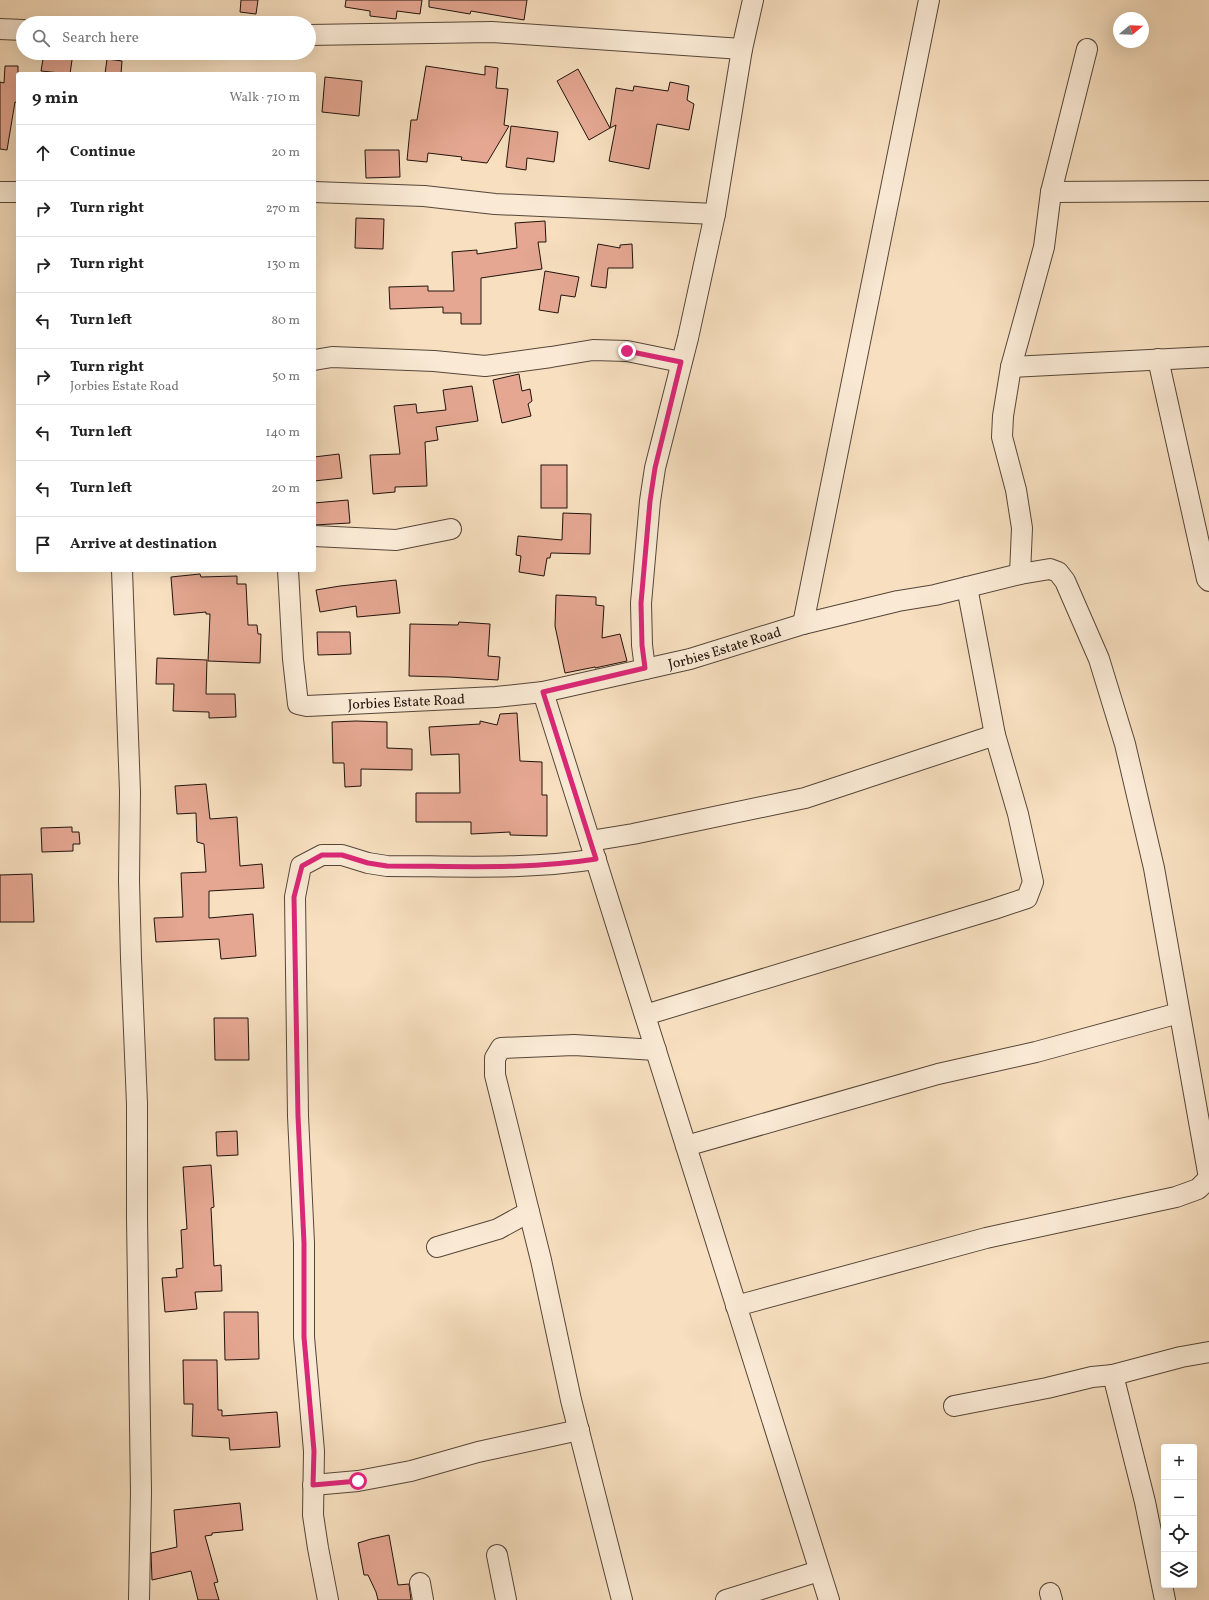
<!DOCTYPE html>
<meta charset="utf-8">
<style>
:root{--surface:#fff;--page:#f6f6f6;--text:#222;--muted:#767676;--line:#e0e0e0}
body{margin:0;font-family:Vollkorn,serif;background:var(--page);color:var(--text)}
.controls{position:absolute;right:12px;bottom:12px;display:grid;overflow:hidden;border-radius:4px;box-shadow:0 4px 16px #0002}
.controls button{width:36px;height:36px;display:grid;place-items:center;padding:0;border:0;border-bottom:1px solid var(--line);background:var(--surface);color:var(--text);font:20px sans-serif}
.compass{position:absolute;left:1113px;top:12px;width:36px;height:36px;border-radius:50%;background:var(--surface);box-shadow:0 4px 16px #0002;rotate:71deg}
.stop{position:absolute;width:12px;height:12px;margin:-9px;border:3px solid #db2777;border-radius:50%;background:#fff}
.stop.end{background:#db2777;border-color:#fff;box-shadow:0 1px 4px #0008}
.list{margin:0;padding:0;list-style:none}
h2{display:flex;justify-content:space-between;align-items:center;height:52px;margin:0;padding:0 16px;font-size:17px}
h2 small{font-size:13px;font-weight:400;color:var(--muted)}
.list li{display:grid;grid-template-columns:26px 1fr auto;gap:12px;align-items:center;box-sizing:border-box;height:56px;padding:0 16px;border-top:1px solid var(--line)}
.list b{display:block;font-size:15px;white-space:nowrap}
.list p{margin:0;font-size:13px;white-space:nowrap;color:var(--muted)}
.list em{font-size:13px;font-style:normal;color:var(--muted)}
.icon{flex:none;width:22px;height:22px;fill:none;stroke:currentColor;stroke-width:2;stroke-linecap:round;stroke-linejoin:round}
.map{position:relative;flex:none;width:1209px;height:1600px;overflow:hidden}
.search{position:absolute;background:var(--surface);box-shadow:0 4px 16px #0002;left:16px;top:16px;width:300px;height:44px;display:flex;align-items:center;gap:10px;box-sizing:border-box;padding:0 14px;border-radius:22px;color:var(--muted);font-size:15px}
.panel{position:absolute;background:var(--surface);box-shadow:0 4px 16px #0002;left:16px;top:72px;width:300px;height:500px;border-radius:4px}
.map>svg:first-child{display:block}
.building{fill:#e5a792;stroke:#21130c}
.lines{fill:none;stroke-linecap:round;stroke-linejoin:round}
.minor-casing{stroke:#564639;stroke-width:22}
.minor{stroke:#faead5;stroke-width:20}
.route{stroke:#db2777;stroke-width:5}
.labels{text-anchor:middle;stroke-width:4;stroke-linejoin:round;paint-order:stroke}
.street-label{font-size:14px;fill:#21130c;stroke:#faead5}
</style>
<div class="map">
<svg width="1209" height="1600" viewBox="0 0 1209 1600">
<rect width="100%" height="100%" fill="#f7dfbf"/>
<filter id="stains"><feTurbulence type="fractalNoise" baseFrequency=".005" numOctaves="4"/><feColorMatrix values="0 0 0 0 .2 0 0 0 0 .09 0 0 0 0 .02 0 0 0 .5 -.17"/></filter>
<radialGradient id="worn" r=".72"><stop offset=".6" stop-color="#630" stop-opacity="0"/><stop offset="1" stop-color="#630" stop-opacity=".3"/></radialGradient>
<g class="building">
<path d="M241 0H258L256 14 240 12Z"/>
<path d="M346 0H422L420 14 397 11 396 19 370 16V11L345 7Z"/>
<path d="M429 0H527L524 20 471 11 470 14 429 7Z"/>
<path d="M44 53H73L70 74 41 71Z"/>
<path d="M107 59 122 61 121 74H105Z"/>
<path d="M5 66H18V103L15 102 7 150 0 149V82L4 83Z"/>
<path d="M426 66 485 75V66L498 68 496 88 508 89 504 125 509 126 487 163 461 160 462 157 428 153 427 162 407 160 411 120H417Z"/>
<path d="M578 69 610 128 589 140 557 81Z"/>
<path d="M325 77 362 81 359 116 322 112Z"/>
<path d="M670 82 689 86 687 100 694 104 689 130 657 124 649 169 609 161 616 125 610 128 616 88 633 91 634 86 668 91Z"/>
<path d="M511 126 558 132 554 162 527 158 526 170 506 167Z"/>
<path d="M365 150H399L400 177 366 178Z"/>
<path d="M356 218 384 219 383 249 355 248Z"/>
<path d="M545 221 546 242H538L542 269 481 278V324H461V313H443V307L390 309 389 287 428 286V291H454L452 252 477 250V254L517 248 515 223Z"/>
<path d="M598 244 620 248V245L632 244 633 268H608L606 288 591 286Z"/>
<path d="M545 271 579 277 575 297 561 295 558 313 539 310Z"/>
<path d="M519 374 522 391 530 389 532 401 528 404 531 416 502 423 493 380Z"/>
<path d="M472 386 478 421 436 427 438 440 425 442 427 486 395 487V492L373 494 370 455 400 454 394 406 416 404 417 413 446 410 443 390Z"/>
<path d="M339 454 342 478 314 481V457Z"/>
<rect x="541" y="465" width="26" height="43"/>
<path d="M348 500 350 523 314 525V503Z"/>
<path d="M563 513 591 514 590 554 551 553 550 558H547L544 576 519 572 521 556 516 555 518 536 562 540Z"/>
<path d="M200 574 201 577 237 576V584H246L248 625H257L258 634H261L260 663 208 661 210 614H206V612L174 615 171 577Z"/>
<path d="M396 580 400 613 357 617 356 606 320 612 316 590 340 586Z"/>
<path d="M556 595 596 597V605L604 606 602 638 620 634 627 661 595 668V667L565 673 555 626Z"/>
<path d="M459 622 490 624 488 656 500 657 498 680 449 677 409 676 410 624 458 625Z"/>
<path d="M317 632H350L351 654 318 655Z"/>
<path d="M157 658 207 660 206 694H235L236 717 209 718V712L173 711 174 684H156Z"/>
<path d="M517 713 520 761 542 762V795H547V836L510 835V832L471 834V822H416V793H460L459 754 431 755 429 727 480 724V721L497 725 500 714Z"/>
<path d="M356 721 387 722V748L412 749V770L361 769V786L345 787 344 763H333L332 722Z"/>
<path d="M206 784 210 819 237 817 240 866 262 864 264 888 209 891V918L253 914 256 956 221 959 219 939 156 942 154 918 183 917 181 873 206 872 204 844 197 842 196 813 177 814 175 786Z"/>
<path d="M72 827V832H79L80 844H73V851L42 852 41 828Z"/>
<path d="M32 874 34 922H0V875Z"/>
<path d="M214 1018H248L249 1060H215Z"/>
<path d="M237 1131 238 1155 217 1156 216 1132Z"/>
<path d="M211 1165 214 1207 211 1208 214 1266 221 1265 222 1291 195 1292 197 1309 165 1312 162 1278 177 1277 176 1269 183 1268 181 1230 187 1229 183 1167Z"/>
<path d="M224 1312H258L259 1359 225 1360Z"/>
<path d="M183 1360H217L218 1410H222V1416L277 1412 280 1447 230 1450 229 1438 192 1436 193 1404H184Z"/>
<path d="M240 1503 243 1530 212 1533V1535L205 1536 218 1582 214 1583 219 1600H198L191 1571 152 1580 151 1553 177 1547 174 1510Z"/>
<path d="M389 1535 398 1585 409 1584 411 1600H378L376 1592 368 1575H364L358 1543 371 1539Z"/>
</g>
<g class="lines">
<defs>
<g id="minor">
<path d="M0 29 23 30"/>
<path d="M309 35 492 32 742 49"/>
<path d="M0 192H18"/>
<path d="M314 192 424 196 495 204 715 214"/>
<path d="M1051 192 1209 191"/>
<path d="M1158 359 1207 579 1209 581"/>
<path d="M314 360 332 357 434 361 485 366 551 357 593 350 627 351 681 362"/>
<path d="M1011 367 1209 357"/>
<path d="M314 536 396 540 451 529"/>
<path d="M122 570 130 792 129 881 131 958 137 1104V1218L141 1492 139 1600"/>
<path id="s1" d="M288 570 293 659 298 704 307 706 496 697 543 692 690 659 803 624 898 601 935 595 1020 574 1050 569 1058 572 1065 581 1099 659 1125 744 1154 868 1209 1178 1198 1189 1176 1197 986 1238 736 1306"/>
<path d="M1020 574 1022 528 1016 490 1002 437 1003 416 1011 367 1044 247 1051 192 1087 49"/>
<path d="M803 624 929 0"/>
<path d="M645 669 642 645 641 603 650 501 655 468 688 338 715 214 742 49 753 0"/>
<path d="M543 692 829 1600"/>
<path d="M590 841 633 834 805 798 995 735"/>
<path d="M645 1015 994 909 1027 898 1033 882 1018 814 995 735 967 587"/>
<path d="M686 1146 938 1074 1036 1052 1179 1013"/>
<path d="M437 1247 498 1229 529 1212"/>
<path d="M954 1406 1047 1388 1092 1377 1113 1375"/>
<path d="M313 1485 358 1481 411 1471 478 1452 579 1430"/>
<path d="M497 1555 506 1600"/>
<path d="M420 1583 423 1600"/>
<path d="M1050 1593 1052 1600"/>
<path d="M328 1600 318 1548 313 1515 314 1451 304 1337V1243L298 1116 295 897 301 866 322 855H342L368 863 387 866C455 866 529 870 596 859"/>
<path d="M622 1600 571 1400 541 1260 495 1075V1058L501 1048 574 1045 656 1050"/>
<path d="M726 1600 819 1571"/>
<path d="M1165 1600 1145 1502 1113 1375 1181 1357 1209 1352"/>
</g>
</defs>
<use href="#minor" class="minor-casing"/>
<use href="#minor" class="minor"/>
</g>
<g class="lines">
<path class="route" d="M358 1481 313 1485 314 1451 304 1337V1243L298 1116 294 897 302 866 322 855H342L368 863 387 866C456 866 527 870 596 859L543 692 645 668 642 645 641 603 650 501 655 468 681 362 627 351"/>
</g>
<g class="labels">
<g class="street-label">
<text dy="5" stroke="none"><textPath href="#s1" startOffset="567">Jorbies Estate Road</textPath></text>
<text dy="5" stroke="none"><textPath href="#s1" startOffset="243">Jorbies Estate Road</textPath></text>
</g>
</g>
<rect width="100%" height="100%" filter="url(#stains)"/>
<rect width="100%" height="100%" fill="url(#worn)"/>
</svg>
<div class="controls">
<button>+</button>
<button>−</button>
<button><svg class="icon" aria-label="locate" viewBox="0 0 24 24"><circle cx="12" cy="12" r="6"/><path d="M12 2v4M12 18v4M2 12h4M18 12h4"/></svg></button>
<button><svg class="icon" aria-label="layers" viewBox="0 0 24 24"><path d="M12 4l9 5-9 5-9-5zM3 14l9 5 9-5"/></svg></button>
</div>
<svg class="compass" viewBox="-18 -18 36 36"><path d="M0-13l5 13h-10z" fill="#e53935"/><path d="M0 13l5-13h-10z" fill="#767676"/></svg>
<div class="stop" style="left:358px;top:1481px"></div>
<div class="stop end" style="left:627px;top:351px"></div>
<div class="search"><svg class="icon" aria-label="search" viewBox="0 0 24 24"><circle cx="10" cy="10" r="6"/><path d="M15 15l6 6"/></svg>Search here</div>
<section class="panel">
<h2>9 min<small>Walk · 710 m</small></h2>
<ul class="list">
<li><svg class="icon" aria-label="ahead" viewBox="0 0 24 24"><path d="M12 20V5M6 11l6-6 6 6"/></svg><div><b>Continue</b></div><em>20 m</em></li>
<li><svg class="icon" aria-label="right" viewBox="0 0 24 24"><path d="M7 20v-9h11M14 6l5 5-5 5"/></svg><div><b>Turn right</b></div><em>270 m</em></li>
<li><svg class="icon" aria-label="right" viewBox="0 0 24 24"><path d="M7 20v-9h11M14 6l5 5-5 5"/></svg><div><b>Turn right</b></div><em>130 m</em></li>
<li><svg class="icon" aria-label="left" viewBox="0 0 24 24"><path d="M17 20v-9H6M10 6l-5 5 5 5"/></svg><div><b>Turn left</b></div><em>80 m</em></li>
<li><svg class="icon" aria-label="right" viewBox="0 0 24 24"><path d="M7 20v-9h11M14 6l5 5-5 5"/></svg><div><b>Turn right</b><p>Jorbies Estate Road</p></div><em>50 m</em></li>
<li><svg class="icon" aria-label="left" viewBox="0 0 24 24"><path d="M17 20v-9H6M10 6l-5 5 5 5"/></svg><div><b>Turn left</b></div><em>140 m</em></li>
<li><svg class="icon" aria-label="left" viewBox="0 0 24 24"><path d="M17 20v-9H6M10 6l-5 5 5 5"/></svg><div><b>Turn left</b></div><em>20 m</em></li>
<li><svg class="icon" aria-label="arrive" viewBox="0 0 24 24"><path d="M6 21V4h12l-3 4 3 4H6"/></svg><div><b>Arrive at destination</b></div></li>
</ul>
</section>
</div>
